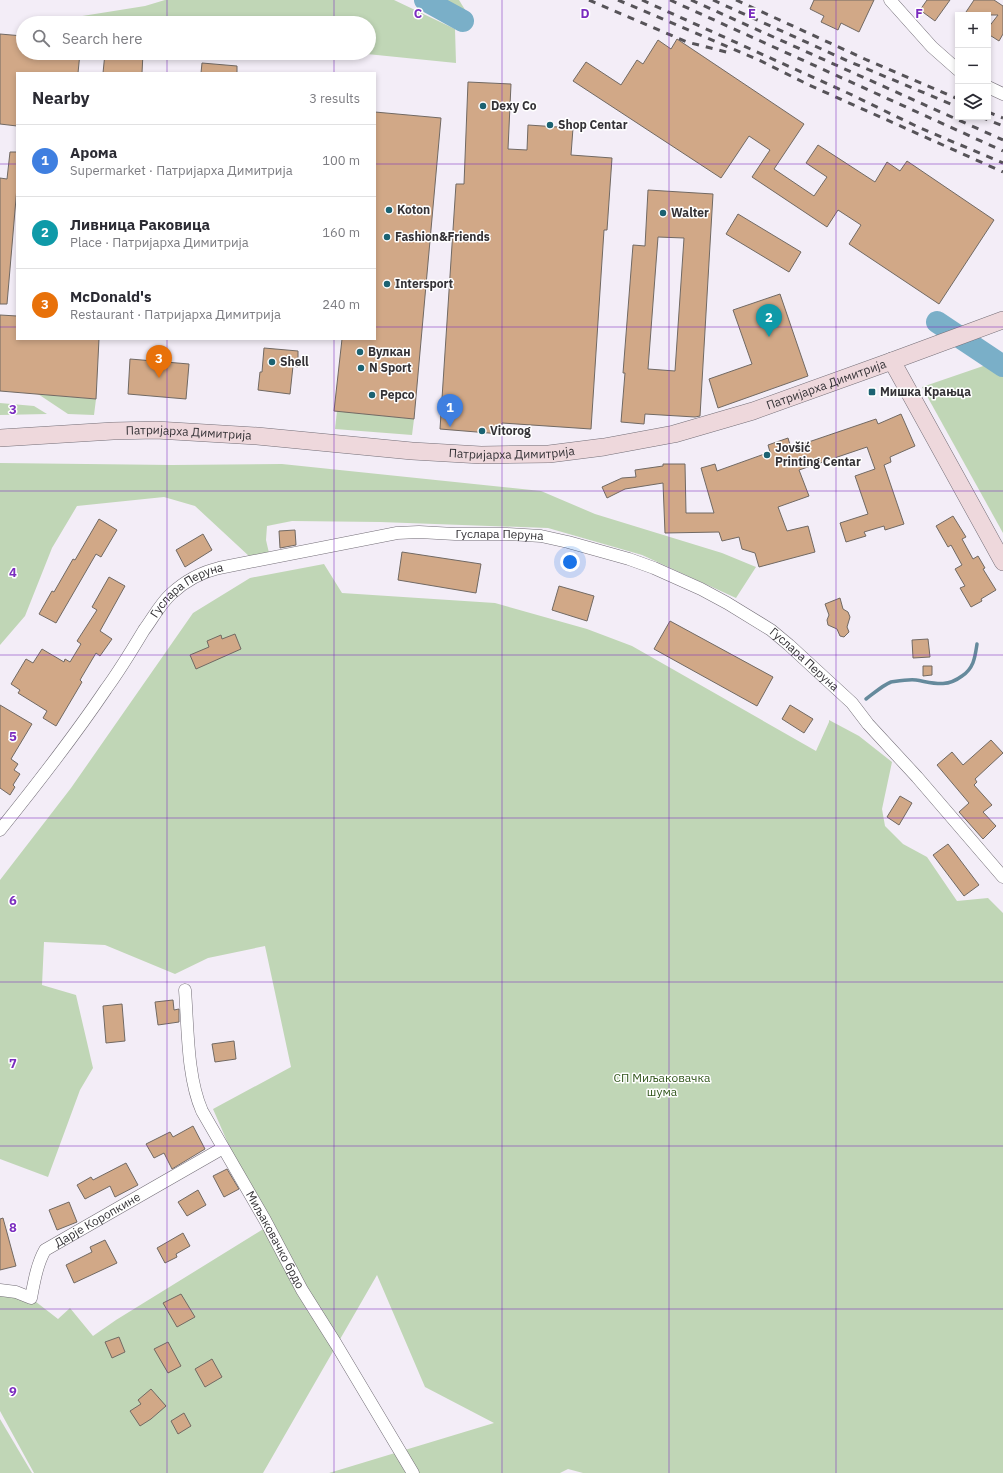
<!DOCTYPE html>
<meta charset="utf-8">
<style>
:root{--surface:#fff;--page:#f7f7f7;--text:#2b2b33;--muted:#7c7c81;--line:#e1e1e2;--accent:#1b6272}
body{margin:0;font-family:"IBM Plex Sans",sans-serif;background:var(--page);color:var(--text)}
.controls{position:absolute;right:12px;top:12px;display:grid;overflow:hidden;border-radius:0px;box-shadow:0 2px 6px #0003}
.controls button{width:36px;height:36px;display:grid;place-items:center;padding:0;border:0;border-bottom:1px solid var(--line);background:var(--surface);color:var(--text);font:20px sans-serif}
.you{position:absolute;left:570px;top:562px;width:14px;height:14px;margin:-10px;border:3px solid #fff;border-radius:50%;background:#1a73e8;box-shadow:0 0 0 6px #1a73e833}
.badge{display:grid;place-items:center;width:26px;height:26px;border-radius:50%;background:var(--accent);color:#fff;font-size:13px;font-weight:700}
.pin{position:absolute;translate:-50% -33px;filter:drop-shadow(0 1px 2px #0008)}
.pin::after{content:'';position:absolute;top:21px;width:14px;height:12px;background:inherit;clip-path:polygon(0 0,100% 0,50% 100%)}
.list{margin:0;padding:0;list-style:none}
h2{display:flex;justify-content:space-between;align-items:center;height:52px;margin:0;padding:0 16px;font-size:17px}
h2 small{font-size:13px;font-weight:400;color:var(--muted)}
.list li{display:grid;grid-template-columns:26px 1fr auto;gap:12px;align-items:center;box-sizing:border-box;height:72px;padding:0 16px;border-top:1px solid var(--line)}
.list b{display:block;font-size:15px;white-space:nowrap}
.list p{margin:0;font-size:13px;white-space:nowrap;color:var(--muted)}
.list em{font-size:13px;font-style:normal;color:var(--muted)}
.icon{flex:none;width:22px;height:22px;fill:none;stroke:currentColor;stroke-width:2;stroke-linecap:round;stroke-linejoin:round}
.map{position:relative;flex:none;width:1003px;height:1473px;overflow:hidden}
.search{position:absolute;background:var(--surface);box-shadow:0 2px 6px #0003;left:16px;top:16px;width:360px;height:44px;display:flex;align-items:center;gap:10px;box-sizing:border-box;padding:0 14px;border-radius:22px;color:var(--muted);font-size:15px}
.panel{position:absolute;background:var(--surface);box-shadow:0 2px 6px #0003;left:16px;top:72px;width:360px;height:268px;border-radius:0px}
.map>svg:first-child{display:block}
.green{fill:#c0d6b6}
.lines{fill:none;stroke-linecap:round;stroke-linejoin:round}
.stream{stroke:#658a9c;stroke-width:3.5}
.river{stroke:#7aafc8;stroke-width:22}
.building{fill:#d1a887;stroke:#716963;fill-rule:evenodd}
.minor-casing{stroke:#736e77;stroke-width:13}
.secondary-casing{stroke:#736e77;stroke-width:18}
.minor{stroke:#fff;stroke-width:12}
.secondary{stroke:#eed8dc;stroke-width:17}
.rail{stroke:#565358;stroke-width:3;stroke-dasharray:7 7;stroke-linecap:butt}
.grid{fill:none;stroke:#7b2cbf;stroke-width:1;stroke-opacity:0.55}
.poi-dot{fill:#1b6272;stroke:#fff;stroke-width:1.5}
.labels{text-anchor:middle;stroke-width:3;stroke-linejoin:round;paint-order:stroke}
.poi-label{font-size:12px;font-weight:bold;fill:#343236;stroke:#fff;text-anchor:start}
.street-label{font-size:12px;fill:#343236;stroke:#fff}
.park-label{font-size:12px;fill:#30551b;stroke:#fff}
.grid-label{font-size:13px;text-anchor:middle;font-weight:bold;fill:#7b2cbf;stroke:#fff;stroke-width:3;stroke-linejoin:round;paint-order:stroke}
</style>
<div class="map">
<svg width="1003" height="1473" viewBox="0 0 1003 1473">
<rect width="100%" height="100%" fill="#f3edf7"/>
<g class="green">
<path d="M165 0H394L455 29 456 63 357 53H369V23H71L51 21 145 6Z"/>
<path d="M443 0H459L467 13Z"/>
<path d="M992 363 1003 372V533L922 387Z"/>
<path d="M38 394 96 399 94 415 68 414Z"/>
<path d="M0 403 34 406 47 414 0 415Z"/>
<path d="M337 411 414 419 412 435 335 429Z"/>
<path d="M0 463 172 465 282 464 541 491 595 514 722 553 756 567 736 598 642 555 548 528 380 522 292 521 267 526 266 540 269 553 250 557 195 506 164 497 77 506 52 548 25 616 0 645Z"/>
<path d="M324 564 342 593 495 603 587 629 632 646 816 751 829 722V720L859 736 892 762 882 809 885 826 903 844 927 857 957 901 988 898 1003 913V1473H583L568 1469 560 1473H329L494 1423 425 1387 377 1275 263 1473H34L0 1411V1296L31 1298 58 1319 70 1308 93 1336 116 1320 265 1228 213 1109 291 1067 265 946 208 958 175 974 105 945 44 942 42 985 76 995 93 1068 80 1090 48 1177 0 1159V880L71 788 193 613 250 578Z"/>
<path d="M0 1419 32 1473H0Z"/>
</g>
<g class="lines">
<path class="stream" d="M866 699C873 694 883 685 891 682 898 681 909 679 916 680 934 683 946 688 962 676 974 668 975 657 977 644"/>
<g class="river">
<path d="M425 0 463 21"/>
<path d="M937 322 1003 366"/>
</g>
</g>
<g class="building">
<path d="M814 0H874L859 32 841 23 838 30 821 22 824 16 810 9Z"/>
<path d="M927 0H950L935 21 920 10Z"/>
<path d="M974 0H994L1003 6V34L999 41 988 34V28L998 15H964Z"/>
<path d="M0 34 23 36V53H80L78 73H17V126L0 124Z"/>
<path d="M677 39 804 124 774 169 814 196 827 177 806 163 818 145 875 182 887 162 900 171 907 161 994 220 939 304 849 244 861 225 838 210 827 227 752 177 770 150 749 136 721 178 573 81 586 62 621 85 637 60 643 64 658 40 671 49Z"/>
<path d="M105 53H143L142 73H103Z"/>
<path d="M202 63 237 66V73H201Z"/>
<path d="M468 82 511 84 508 149 527 150 528 125 573 128 571 155 612 158 607 230H604L591 429 502 423 501 434 440 429 456 184H464Z"/>
<path d="M375 112 441 118 414 419 334 411 342 339H375Z"/>
<path d="M10 152H17V187L7 304H0V178L7 179Z"/>
<path d="M648 190 713 194 700 416 695 417 645 414 644 424 621 422 625 373H623L633 245 645 246ZM658 237 684 238 675 371 648 369Z"/>
<path d="M738 214 801 252 789 272 726 234Z"/>
<path d="M780 294 808 376 718 408 709 379 752 364 733 310Z"/>
<path d="M0 315 17 316V339H99L96 399 0 391Z"/>
<path d="M264 348 298 351V367L293 366 290 394 258 390 260 372H262Z"/>
<path d="M130 359 189 364 186 399 128 394Z"/>
<path d="M901 414 915 446 890 457 891 462 884 465 904 524 885 530 884 526 864 532 866 536 846 542 840 523 868 514 855 476 875 469 867 447 799 470 809 496 778 507 787 531 808 526 815 552 759 567 755 553 742 549 739 537 722 541 719 532 665 533 663 483 625 489 607 498 602 487 622 478 636 477 635 470 663 466V464H685L686 513H714L701 468 715 464 717 471 770 452 768 445 788 438 791 448 876 419 878 424Z"/>
<path d="M953 516 966 537 962 539 973 559 978 556 985 568 983 569 996 590 981 599 982 601 971 607 960 588 965 586 955 569 962 565 951 545 948 547 936 526Z"/>
<path d="M99 519 117 530 101 557 96 554 56 623 39 614 52 591 54 592 73 559 75 560Z"/>
<path d="M295 530 296 545 280 548 279 531Z"/>
<path d="M203 534 212 550 185 567 176 550Z"/>
<path d="M402 552 481 564 476 593 398 580Z"/>
<path d="M109 577 125 586 100 631 112 639 100 656 96 653 80 680 82 682 56 726 43 718 47 711 18 693 20 690 11 684 26 659 33 663 42 649 64 662 65 659 70 662 81 644 77 641 97 610 92 607Z"/>
<path d="M559 586 594 596 587 621 552 610Z"/>
<path d="M840 598 843 609 848 612 850 617 847 627 849 632 844 637 840 636 837 629 828 625 827 620 829 615 825 604Z"/>
<path d="M670 621 773 677 757 706 654 649Z"/>
<path d="M235 634 241 649 196 669 190 655 209 647 207 641 221 635 222 639Z"/>
<path d="M928 639 930 657 913 658 912 640Z"/>
<path d="M923 666H932V675L923 676Z"/>
<path d="M0 705 32 724 11 759 18 764 14 770 20 774 13 785 15 787 10 795 0 788Z"/>
<path d="M790 705 813 719 804 733 782 719Z"/>
<path d="M991 740 1003 753 975 779 977 782 974 785 992 805 983 812 996 826 983 839 959 812 969 803 937 765 952 752 963 765Z"/>
<path d="M900 796 912 803 899 825 887 817Z"/>
<path d="M948 844 979 885 964 896 933 855Z"/>
<path d="M173 1000 174 1010 179 1009V1022L158 1025 155 1002Z"/>
<path d="M122 1004 125 1041 106 1043 103 1006Z"/>
<path d="M234 1041 236 1059 215 1062 212 1044Z"/>
<path d="M193 1126 205 1149 172 1169 164 1153 154 1158 146 1144 170 1132 173 1137Z"/>
<path d="M126 1163 138 1185 115 1197 110 1186 85 1199 77 1185 91 1177 93 1180Z"/>
<path d="M227 1169 239 1189 224 1197 213 1176Z"/>
<path d="M198 1190 206 1205 187 1216 178 1202Z"/>
<path d="M69 1202 77 1222 57 1230 49 1210Z"/>
<path d="M3 1218 16 1266 0 1270V1219Z"/>
<path d="M183 1233 190 1246 176 1254 177 1257 165 1263 157 1248Z"/>
<path d="M105 1240 117 1263 74 1283 66 1265 92 1252 90 1247Z"/>
<path d="M181 1294 195 1317 177 1327 163 1303Z"/>
<path d="M119 1337 125 1352 112 1358 105 1342Z"/>
<path d="M168 1342 181 1366 168 1373 154 1349Z"/>
<path d="M212 1359 222 1377 205 1387 195 1369Z"/>
<path d="M151 1389 166 1406 151 1419 140 1426 130 1411 141 1404 138 1400Z"/>
<path d="M184 1413 191 1426 178 1434 171 1421Z"/>
</g>
<g class="lines">
<defs>
<g id="minor">
<path d="M890 0 932 47 958 70"/>
<path d="M988 87 1003 94"/>
<path id="s1" d="M0 830C37 784 73 738 106 689 120 670 132 650 144 630 153 618 160 604 171 594 185 581 202 572 219 568L397 533 419 532 455 534H507L541 536 568 542 629 559 654 568 701 589 727 603 771 630 789 645 852 703 868 724 917 777 1003 877"/>
<path id="s2" d="M185 990C188 1028 187 1077 202 1111L265 1220 302 1290 336 1344 413 1473"/>
<path id="s3" d="M0 1290 16 1292 31 1298C34 1282 37 1264 45 1250L223 1148"/>
</g>
<g id="secondary">
<path d="M892 361 1003 562"/>
<path id="s4" d="M0 438 113 431 156 430 257 436 412 451 481 455 549 454 604 447 674 434 753 411 892 361 1003 320"/>
</g>
</defs>
<use href="#minor" class="minor-casing"/>
<use href="#secondary" class="secondary-casing"/>
<use href="#minor" class="minor"/>
<use href="#secondary" class="secondary"/>
<g class="rail">
<path d="M589 0 687 42 730 53"/>
<path d="M618 0 761 61 809 85 1003 172"/>
<path d="M642 0 850 94 918 127 1003 163"/>
<path d="M670 0 1003 151"/>
<path d="M691 0 1003 140"/>
<path d="M713 0 848 61 958 107"/>
<path d="M736 0 867 60 958 99"/>
<path d="M988 112 1003 118"/>
<path d="M981 117 1003 126"/>
</g>
</g>
<path class="grid" d="M167 0V23M334 0V23M502 0V1473M669 0V1473M836 0V1473M167 53V73M334 53V73M0 164H17M375 164H1003M0 327H17M375 327H1003M167 339V1473M334 339V1473M0 491H1003M0 655H1003M0 818H1003M0 982H1003M0 1146H1003M0 1309H1003"/>
<g class="poi-dot">
<circle cx="483" cy="106" r="4"/>
<circle cx="550" cy="125" r="4"/>
<circle cx="389" cy="210" r="4"/>
<circle cx="663" cy="213" r="4"/>
<circle cx="387" cy="237" r="4"/>
<circle cx="387" cy="284" r="4"/>
<circle cx="360" cy="352" r="4"/>
<circle cx="272" cy="362" r="4"/>
<circle cx="361" cy="368" r="4"/>
<rect x="868" y="388" width="8" height="8" rx="2"/>
<circle cx="372" cy="395" r="4"/>
<circle cx="482" cy="431" r="4"/>
<circle cx="767" cy="455" r="4"/>
</g>
<g class="labels">
<g class="poi-label">
<text x="491" y="110">Dexy Co</text>
<text x="558" y="129">Shop Centar</text>
<text x="397" y="214">Koton</text>
<text x="671" y="217">Walter</text>
<text x="395" y="241">Fashion&amp;Friends</text>
<text x="395" y="288">Intersport</text>
<text x="368" y="356">Вулкан</text>
<text x="280" y="366">Shell</text>
<text x="369" y="372">N Sport</text>
<text x="880" y="396">Мишка Крањца</text>
<text x="380" y="399">Pepco</text>
<text x="490" y="435">Vitorog</text>
<text x="775" y="452">Jovšić<tspan x="775" dy="14">Printing Centar</tspan></text>
</g>
<g class="street-label">
<text dy="4" stroke="none"><textPath href="#s4" startOffset="837">Патријарха Димитрија</textPath></text>
<text dy="4" stroke="none"><textPath href="#s4" startOffset="189">Патријарха Димитрија</textPath></text>
<text dy="4" stroke="none"><textPath href="#s4" startOffset="513">Патријарха Димитрија</textPath></text>
<text dy="4" stroke="none"><textPath href="#s1" startOffset="631">Гуслара Перуна</textPath></text>
<text dy="4" stroke="none"><textPath href="#s1" startOffset="307">Гуслара Перуна</textPath></text>
<text dy="4" stroke="none"><textPath href="#s1" startOffset="967">Гуслара Перуна</textPath></text>
<text dy="4" stroke="none"><textPath href="#s3" startOffset="143">Дарје Коропкине</textPath></text>
<text dy="4" stroke="none"><textPath href="#s2" startOffset="271">Миљаковачко брдо</textPath></text>
</g>
<g class="park-label">
<text x="662" y="1082">СП Миљаковачка<tspan x="662" dy="14">шума</tspan></text>
</g>
</g>
<g class="grid-label">
<text x="418" y="18">C</text>
<text x="585" y="18">D</text>
<text x="752" y="18">E</text>
<text x="919" y="18">F</text>
<text x="13" y="414">3</text>
<text x="13" y="577">4</text>
<text x="13" y="741">5</text>
<text x="13" y="905">6</text>
<text x="13" y="1068">7</text>
<text x="13" y="1232">8</text>
<text x="13" y="1396">9</text>
</g>
</svg>
<div class="controls">
<button>+</button>
<button>−</button>
<button><svg class="icon" aria-label="layers" viewBox="0 0 24 24"><path d="M12 4l9 5-9 5-9-5zM3 14l9 5 9-5"/></svg></button>
</div>
<div class="you"></div>
<div class="pin badge" style="left:450px;top:427px;background:#3f7fe0">1</div>
<div class="pin badge" style="left:769px;top:337px;background:#0f9aa8">2</div>
<div class="pin badge" style="left:159px;top:378px;background:#e8710a">3</div>
<div class="search"><svg class="icon" aria-label="search" viewBox="0 0 24 24"><circle cx="10" cy="10" r="6"/><path d="M15 15l6 6"/></svg>Search here</div>
<section class="panel">
<h2>Nearby<small>3 results</small></h2>
<ul class="list">
<li><span class="badge" style="background:#3f7fe0">1</span><div><b>Арома</b><p>Supermarket · Патријарха Димитрија</p></div><em>100 m</em></li>
<li><span class="badge" style="background:#0f9aa8">2</span><div><b>Ливница Раковица</b><p>Place · Патријарха Димитрија</p></div><em>160 m</em></li>
<li><span class="badge" style="background:#e8710a">3</span><div><b>McDonald's</b><p>Restaurant · Патријарха Димитрија</p></div><em>240 m</em></li>
</ul>
</section>
</div>
